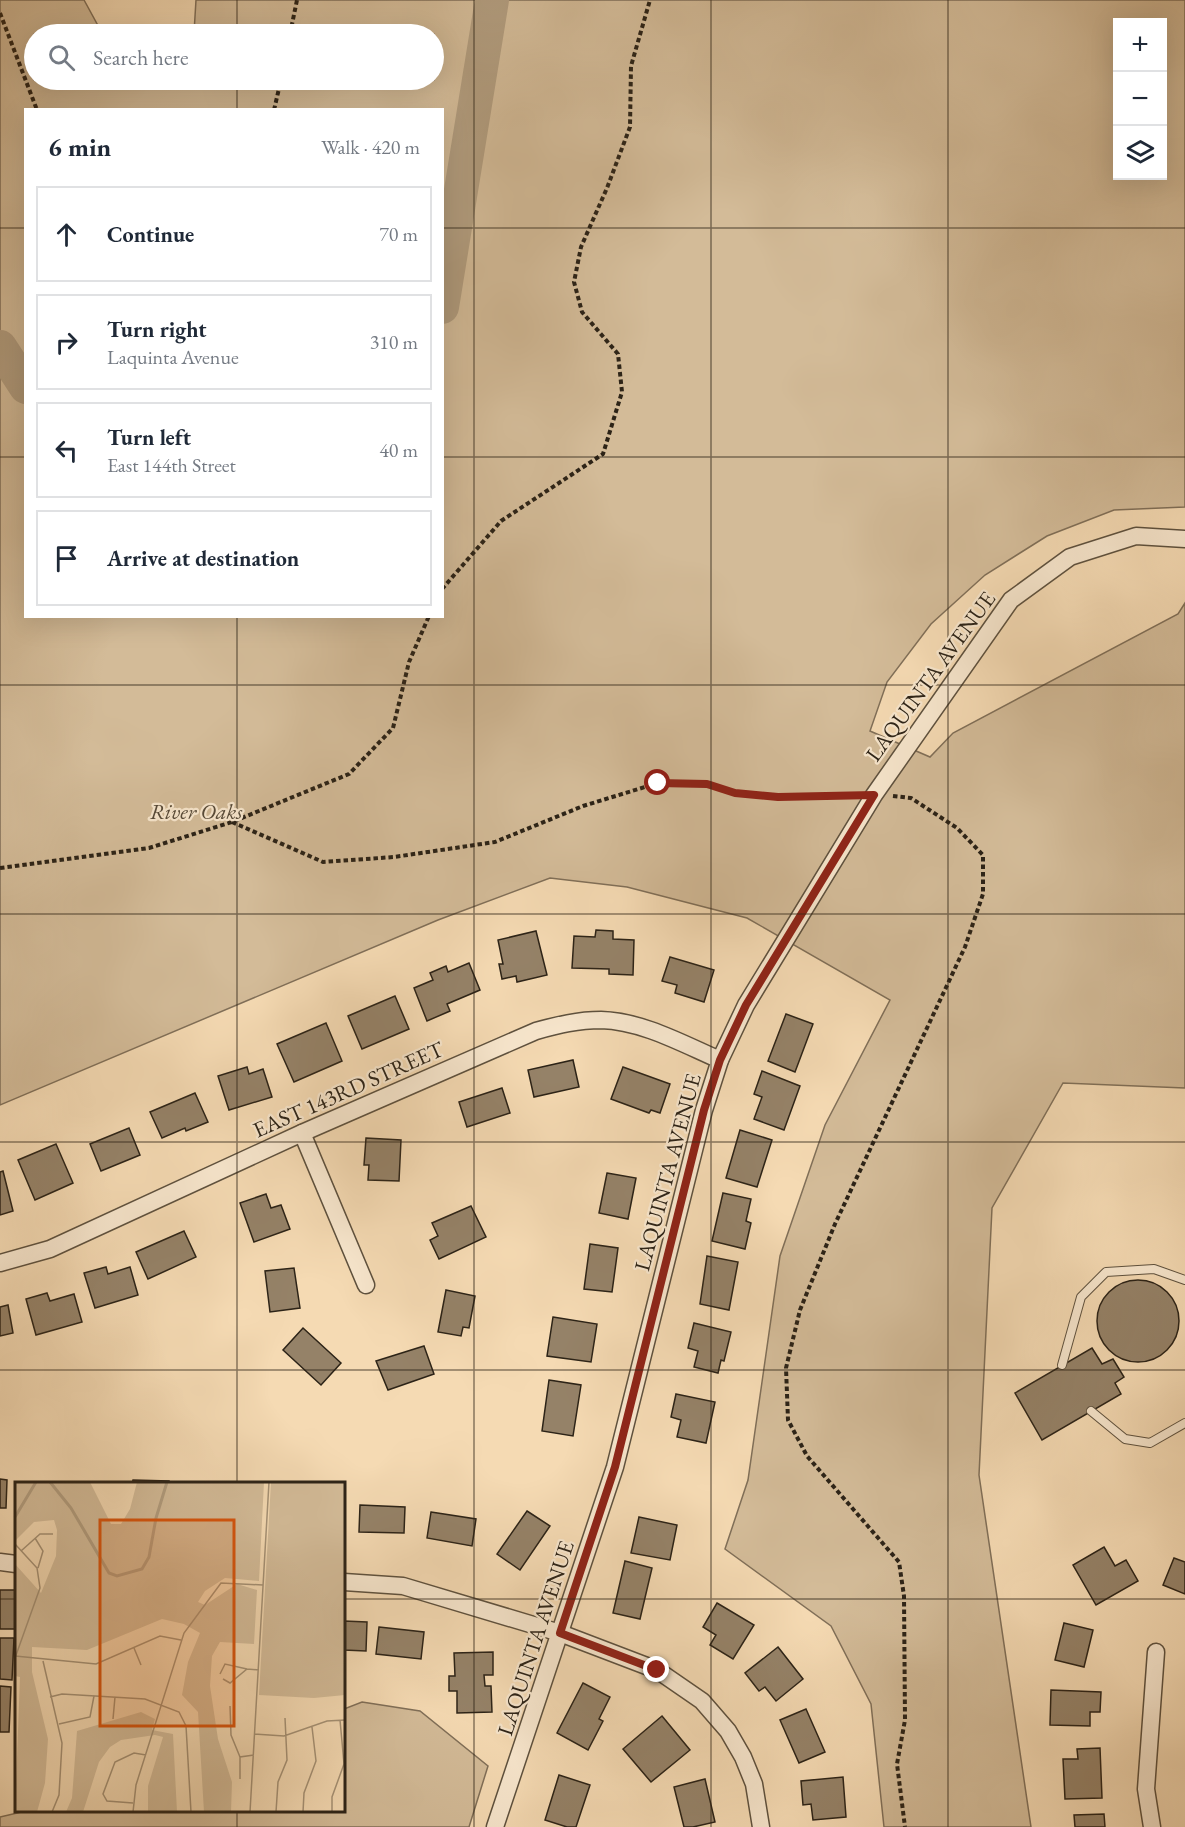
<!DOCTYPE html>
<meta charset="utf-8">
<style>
:root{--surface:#fff;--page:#f2f2f3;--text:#1f2937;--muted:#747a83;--line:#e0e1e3}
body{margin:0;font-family:"EB Garamond",serif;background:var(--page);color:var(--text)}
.controls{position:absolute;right:18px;top:18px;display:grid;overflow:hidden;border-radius:0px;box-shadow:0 6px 24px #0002}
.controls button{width:54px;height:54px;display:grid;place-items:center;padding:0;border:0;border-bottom:2px solid var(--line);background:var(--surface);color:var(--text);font:30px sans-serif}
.stop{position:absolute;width:18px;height:18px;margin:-14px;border:4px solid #8f2418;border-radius:50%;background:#fff}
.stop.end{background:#8f2418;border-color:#fff;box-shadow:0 2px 6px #0008}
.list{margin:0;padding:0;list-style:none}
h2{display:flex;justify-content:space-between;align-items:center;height:78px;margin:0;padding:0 24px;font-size:26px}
h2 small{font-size:20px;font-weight:400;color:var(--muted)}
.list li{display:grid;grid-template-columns:39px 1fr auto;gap:18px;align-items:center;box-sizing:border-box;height:96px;margin:0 12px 12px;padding:0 12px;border:2px solid var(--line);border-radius:0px}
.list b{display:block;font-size:22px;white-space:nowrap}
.list p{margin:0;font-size:20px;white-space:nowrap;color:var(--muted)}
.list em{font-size:20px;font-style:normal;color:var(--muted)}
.icon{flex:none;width:33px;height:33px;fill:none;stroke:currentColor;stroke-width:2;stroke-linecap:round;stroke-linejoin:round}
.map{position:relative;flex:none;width:1185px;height:1827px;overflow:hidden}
.search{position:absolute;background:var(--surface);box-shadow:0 6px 24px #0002;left:24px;top:24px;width:420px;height:66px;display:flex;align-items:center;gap:15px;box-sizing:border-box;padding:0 21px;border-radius:33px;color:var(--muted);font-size:22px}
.panel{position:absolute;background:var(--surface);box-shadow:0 6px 24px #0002;left:24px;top:108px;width:420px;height:510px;border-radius:0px}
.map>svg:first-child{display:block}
.green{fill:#d3bb98;stroke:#806f58;stroke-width:1.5;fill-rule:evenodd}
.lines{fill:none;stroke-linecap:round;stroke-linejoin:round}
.river{stroke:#b19c7e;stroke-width:34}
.building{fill:#958268;stroke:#2c2317;stroke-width:1.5}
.service-casing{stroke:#5e513e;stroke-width:10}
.minor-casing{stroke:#5e513e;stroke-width:19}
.path{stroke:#2c2317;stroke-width:4;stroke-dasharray:4.5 3;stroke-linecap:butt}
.service{stroke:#f8e7ce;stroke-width:8}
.minor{stroke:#f8e7ce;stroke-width:16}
.route{stroke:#8f2418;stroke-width:8}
.grid{fill:none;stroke:#2c2317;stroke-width:1.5;stroke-opacity:0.55}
.labels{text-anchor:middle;stroke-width:4.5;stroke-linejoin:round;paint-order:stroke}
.street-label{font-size:22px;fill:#2c2317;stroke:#f8e7ce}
.park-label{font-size:22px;font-style:italic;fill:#564937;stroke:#f8e7ce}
.inset-river{fill:none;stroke:#b19c7e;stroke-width:3}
.inset-road{fill:none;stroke:#a59175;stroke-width:1.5}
.view{fill:#d5540d;fill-opacity:0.15;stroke:#d5540d;stroke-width:3}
.inset-edge{fill:none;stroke:#2c2317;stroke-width:3}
</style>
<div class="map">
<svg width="1185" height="1827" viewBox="0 0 1185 1827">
<rect width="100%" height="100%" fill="#f5dab3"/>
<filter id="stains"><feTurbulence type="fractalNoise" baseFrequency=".00333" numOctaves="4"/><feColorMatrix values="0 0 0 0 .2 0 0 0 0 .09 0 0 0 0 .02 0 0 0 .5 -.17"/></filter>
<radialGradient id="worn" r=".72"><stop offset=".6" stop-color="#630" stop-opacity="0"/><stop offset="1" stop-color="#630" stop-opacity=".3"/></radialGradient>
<g class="green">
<path d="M0 0H84L101 31 194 33 196 0H1185V507L1114 510 1047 536 985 575 931 624 887 682 870 731 930 757 953 733 1178 614 1185 603V1088L1063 1083 992 1208 979 1475 1031 1827H884L871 1704 831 1626 725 1549 748 1480 780 1256 825 1125 890 1000 747 918 627 887 550 878 438 920 0 1105ZM1118 22H1162V176H1118ZM34 34H434V80H34ZM26 110H442V616H26Z"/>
<path d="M362 1702 420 1711 488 1766 469 1827H0V1817L30 1810H344V1709Z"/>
</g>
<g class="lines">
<g class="river">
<path d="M442 307 492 0"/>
<path d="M0 347 26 387"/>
</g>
</g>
<g class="building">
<path d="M596 930 613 931V939L634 940 633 975 609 974V969L572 968 574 936 595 937Z"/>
<path d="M536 931 547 975 517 982 516 976 502 979 499 964H503L498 940Z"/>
<path d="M670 957 714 970 704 1002 675 993 677 985 662 981Z"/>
<path d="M469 963 480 990 447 1004 450 1011 427 1021 414 988 433 980 430 973 446 966 448 972Z"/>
<path d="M395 996 409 1029 362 1049 348 1016Z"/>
<path d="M786 1014 813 1024 795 1072 768 1061Z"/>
<path d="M326 1023 342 1061 294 1082 277 1044Z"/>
<path d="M573 1060 579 1087 534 1097 528 1070Z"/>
<path d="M247 1067 249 1074 263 1069 272 1097 229 1110 218 1076Z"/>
<path d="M623 1067 670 1084 660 1113 651 1110 649 1113 611 1099Z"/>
<path d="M762 1071 800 1086 784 1130 754 1119 762 1097 754 1094Z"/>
<path d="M502 1088 510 1113 467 1127 459 1102Z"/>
<path d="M195 1093 208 1122 186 1131 185 1128 162 1138 150 1112Z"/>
<path d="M129 1128 140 1155 101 1171 90 1144Z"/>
<path d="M740 1130 772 1140 757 1187 726 1178Z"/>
<path d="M366 1138 401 1140 399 1181 368 1180 369 1165H364Z"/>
<path d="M56 1144 73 1183 35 1200 18 1160Z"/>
<path d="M3 1171 13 1211 0 1215V1172Z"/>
<path d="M607 1173 636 1178 628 1219 599 1213Z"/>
<path d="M723 1193 751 1199 746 1221 751 1223 745 1249 712 1241Z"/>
<path d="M266 1194 271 1208 281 1205 290 1229 254 1242 240 1203Z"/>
<path d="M471 1206 486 1237 439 1259 430 1240 438 1236 432 1223Z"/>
<path d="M184 1231 196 1257 148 1279 136 1252Z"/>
<path d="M590 1244 618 1248 612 1292 584 1289Z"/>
<path d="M707 1256 738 1262 729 1310 700 1304Z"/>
<path d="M106 1267 108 1274 130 1267 138 1295 95 1308 84 1273Z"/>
<path d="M294 1268 300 1308 270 1312 265 1271Z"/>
<circle cx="1138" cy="1321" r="41"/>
<path d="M446 1290 475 1296 469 1328 463 1327 461 1336 438 1332Z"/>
<path d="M47 1293 50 1301 74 1294 82 1322 36 1335 26 1299Z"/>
<path d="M8 1305 13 1333 0 1336V1307Z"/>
<path d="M553 1317 597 1324 591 1362 547 1356Z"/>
<path d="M694 1323 731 1332 724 1361 721 1360 718 1373 694 1367 698 1351 688 1348Z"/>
<path d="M303 1328 341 1363 321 1385 283 1350Z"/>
<path d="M424 1346 434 1374 388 1390 376 1361Z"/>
<path d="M1092 1348 1102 1364 1113 1359 1124 1377 1115 1383 1121 1394 1042 1440 1015 1393Z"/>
<path d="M549 1380 581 1385 573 1436 542 1431Z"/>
<path d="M676 1394 715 1402 706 1443 677 1437 681 1420 671 1417Z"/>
<path d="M0 1479 7 1480 6 1508H0Z"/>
<path d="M133 1480 169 1481V1484H132Z"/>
<path d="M360 1505 405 1507 404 1533 359 1532Z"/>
<path d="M527 1511 550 1526 520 1570 497 1554Z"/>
<path d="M431 1512 476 1519 472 1546 427 1538Z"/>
<path d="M639 1517 677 1525 670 1560 631 1553Z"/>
<path d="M1104 1547 1115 1566 1126 1560 1138 1581 1096 1605 1073 1565Z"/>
<path d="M1174 1558 1185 1562V1594L1163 1585Z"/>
<path d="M625 1561 652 1568 640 1619 613 1613Z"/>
<path d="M0 1590H16L15 1629H0Z"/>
<path d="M717 1603 754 1625 733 1659 710 1645 716 1635 703 1627Z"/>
<path d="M344 1621 367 1622 366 1651 344 1650Z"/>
<path d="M1064 1623 1093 1630 1084 1667 1055 1660Z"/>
<path d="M379 1627 424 1632 421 1659 376 1654Z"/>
<path d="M0 1638H14L12 1680 0 1679Z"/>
<path d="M778 1647 803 1679 776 1701 765 1687 759 1691 745 1673Z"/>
<path d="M493 1652V1675H484L485 1686H491L492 1712 457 1713V1691H449V1676H455L454 1653Z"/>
<path d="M583 1683 610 1697 599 1719 603 1721 588 1750 557 1733Z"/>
<path d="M0 1686 11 1687 9 1732H0Z"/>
<path d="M1051 1690 1101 1692 1100 1712H1090V1726L1050 1725Z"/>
<path d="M806 1709 825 1752 799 1763 780 1720Z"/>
<path d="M662 1716 690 1750 651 1782 623 1749Z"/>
<path d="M1100 1748 1102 1798 1065 1799 1063 1759H1078L1077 1749Z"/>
<path d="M559 1775 590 1785 576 1827H567L545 1820Z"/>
<path d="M843 1777 846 1817 813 1820 811 1804 803 1805 801 1781Z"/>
<path d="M705 1779 715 1822 693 1827H684L674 1787Z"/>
<path d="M1104 1814 1105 1827H1075L1074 1815Z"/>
</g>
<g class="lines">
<defs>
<g id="service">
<path d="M1062 1365 1081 1297 1106 1272 1154 1269 1185 1280"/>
<path d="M1091 1411 1125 1439 1150 1443 1185 1423"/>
</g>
<g id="minor">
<path d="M302 1133 366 1285"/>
<path d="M0 1263 50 1249 302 1133 536 1031C558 1025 578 1020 601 1020 642 1021 683 1044 720 1060"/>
<path d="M0 1562 16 1564"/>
<path d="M344 1582 403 1586 560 1633 657 1670 702 1701 728 1731 743 1757 754 1784 761 1827"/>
<path d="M495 1827 615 1467 704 1110 720 1060 746 1005 874 795 1011 600 1070 557 1136 536 1185 539"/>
<path d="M1152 1827 1146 1789 1156 1652"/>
</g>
</defs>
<use href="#service" class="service-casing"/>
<use href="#minor" class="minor-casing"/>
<g class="path">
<path d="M0 13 37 110"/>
<path d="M290 34 297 0"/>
<path d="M274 110 281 80"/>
<path d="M442 589 501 521 603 454 622 392 618 354 582 312 574 282 581 247 607 188 630 127 631 66 650 0"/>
<path d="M893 796 911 798 957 828 983 855V894L965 947 835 1224 800 1310 786 1368 788 1420 807 1456 899 1562 904 1596 905 1720 897 1764 905 1827"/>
<path d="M232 822 323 862 394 857 495 842 583 806 658 783 707 784 735 793 778 797 855 795"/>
<path d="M0 868 149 848 232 822 349 774 393 728 409 662 429 616"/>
</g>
<use href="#service" class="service"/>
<use href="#minor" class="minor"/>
</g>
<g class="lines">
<path class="route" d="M657 1670 560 1633 615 1467 704 1110 720 1060 746 1005 874 795 778 797 735 793 707 784 658 783"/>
</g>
<path class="grid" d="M237 0V34M474 0V1827M711 0V1827M948 0V1827M237 80V110M0 228H26M442 228H1185M0 457H26M442 457H1185M237 616V1484M0 685H1185M0 914H1185M0 1142H1185M0 1370H1185M0 1599H16M344 1599H1185M237 1810V1827"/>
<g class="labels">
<g class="street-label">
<text transform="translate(930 676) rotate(-54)" y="8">LAQUINTA AVENUE</text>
<text transform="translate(348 1089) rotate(-24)" y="8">EAST 143RD STREET</text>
<text transform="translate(667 1172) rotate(-75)" y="8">LAQUINTA AVENUE</text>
<text transform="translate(535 1638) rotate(-72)" y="8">LAQUINTA AVENUE</text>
</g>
<g class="park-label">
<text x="196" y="819">River Oaks</text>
</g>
</g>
<g transform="translate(15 1482)">
<rect width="330" height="330" fill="#f5dab3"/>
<path d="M0 0H75L96 42H106L115 27 122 0H249L244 99 210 96 190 109 183 120 190 123 222 102 242 108 239 162 205 160 197 174 195 204 203 257 217 300 216 330H189L183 230 167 213 173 180 185 151 169 142 147 137 72 168 17 165V190L33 257 30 301 22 330H0L5 195 0 194V82L26 111 41 74 42 48 39 38 19 40 0 59ZM256 0H330V213L299 216 244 213ZM126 230 140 237 137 248 158 252 162 330H133V304L148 255 140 253 106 258 95 265 84 280 68 330H51L57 316 62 249Z" fill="#d3bb98"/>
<path class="inset-river" d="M35 0 56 26 94 91 102 94 127 87 134 75 141 36 152 0M0 35 21 0"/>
<path class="inset-road" d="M20 56 28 69 23 86M0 62 22 86 25 106 0 176M6 69 25 52H38M119 166 126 183M0 174 81 182 145 154 166 158M28 179 47 261 44 313 37 330M205 192 210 182 232 187M208 197 215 201 232 187 244 188M35 215 47 212 130 217 164 230 171 244 176 330M215 224 216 253 225 275M98 237 100 215M44 242 75 235 79 214M239 252 269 254 312 239 330 238M225 297V275L239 273M118 321 92 319 88 312 100 280 119 271 131 273M317 329V315L329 282 325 238M118 330 121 303 169 151 206 101 248 103M235 330 254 0M261 330 263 300 272 278 270 236M288 330 289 311 301 279 297 245"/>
<path class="view" d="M85 38H219V244H85Z"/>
<rect width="330" height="330" class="inset-edge"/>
</g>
<rect width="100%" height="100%" filter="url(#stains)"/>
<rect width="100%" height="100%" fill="url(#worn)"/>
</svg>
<div class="controls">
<button>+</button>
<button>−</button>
<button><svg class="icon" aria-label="layers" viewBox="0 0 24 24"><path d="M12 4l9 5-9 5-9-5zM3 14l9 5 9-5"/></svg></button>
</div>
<div class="stop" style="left:658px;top:783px"></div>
<div class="stop end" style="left:657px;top:1670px"></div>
<div class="search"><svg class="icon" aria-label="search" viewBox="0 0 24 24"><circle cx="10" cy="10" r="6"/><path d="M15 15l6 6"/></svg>Search here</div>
<section class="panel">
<h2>6 min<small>Walk · 420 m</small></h2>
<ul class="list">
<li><svg class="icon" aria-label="ahead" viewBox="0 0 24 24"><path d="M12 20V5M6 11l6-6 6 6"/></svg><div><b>Continue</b></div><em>70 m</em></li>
<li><svg class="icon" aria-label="right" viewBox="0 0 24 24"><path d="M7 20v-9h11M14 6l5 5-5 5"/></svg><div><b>Turn right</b><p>Laquinta Avenue</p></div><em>310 m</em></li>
<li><svg class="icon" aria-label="left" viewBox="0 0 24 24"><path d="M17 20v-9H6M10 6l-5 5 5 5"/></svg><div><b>Turn left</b><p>East 144th Street</p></div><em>40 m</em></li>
<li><svg class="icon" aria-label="arrive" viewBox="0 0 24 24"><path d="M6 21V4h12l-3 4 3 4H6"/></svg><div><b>Arrive at destination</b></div></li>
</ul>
</section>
</div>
